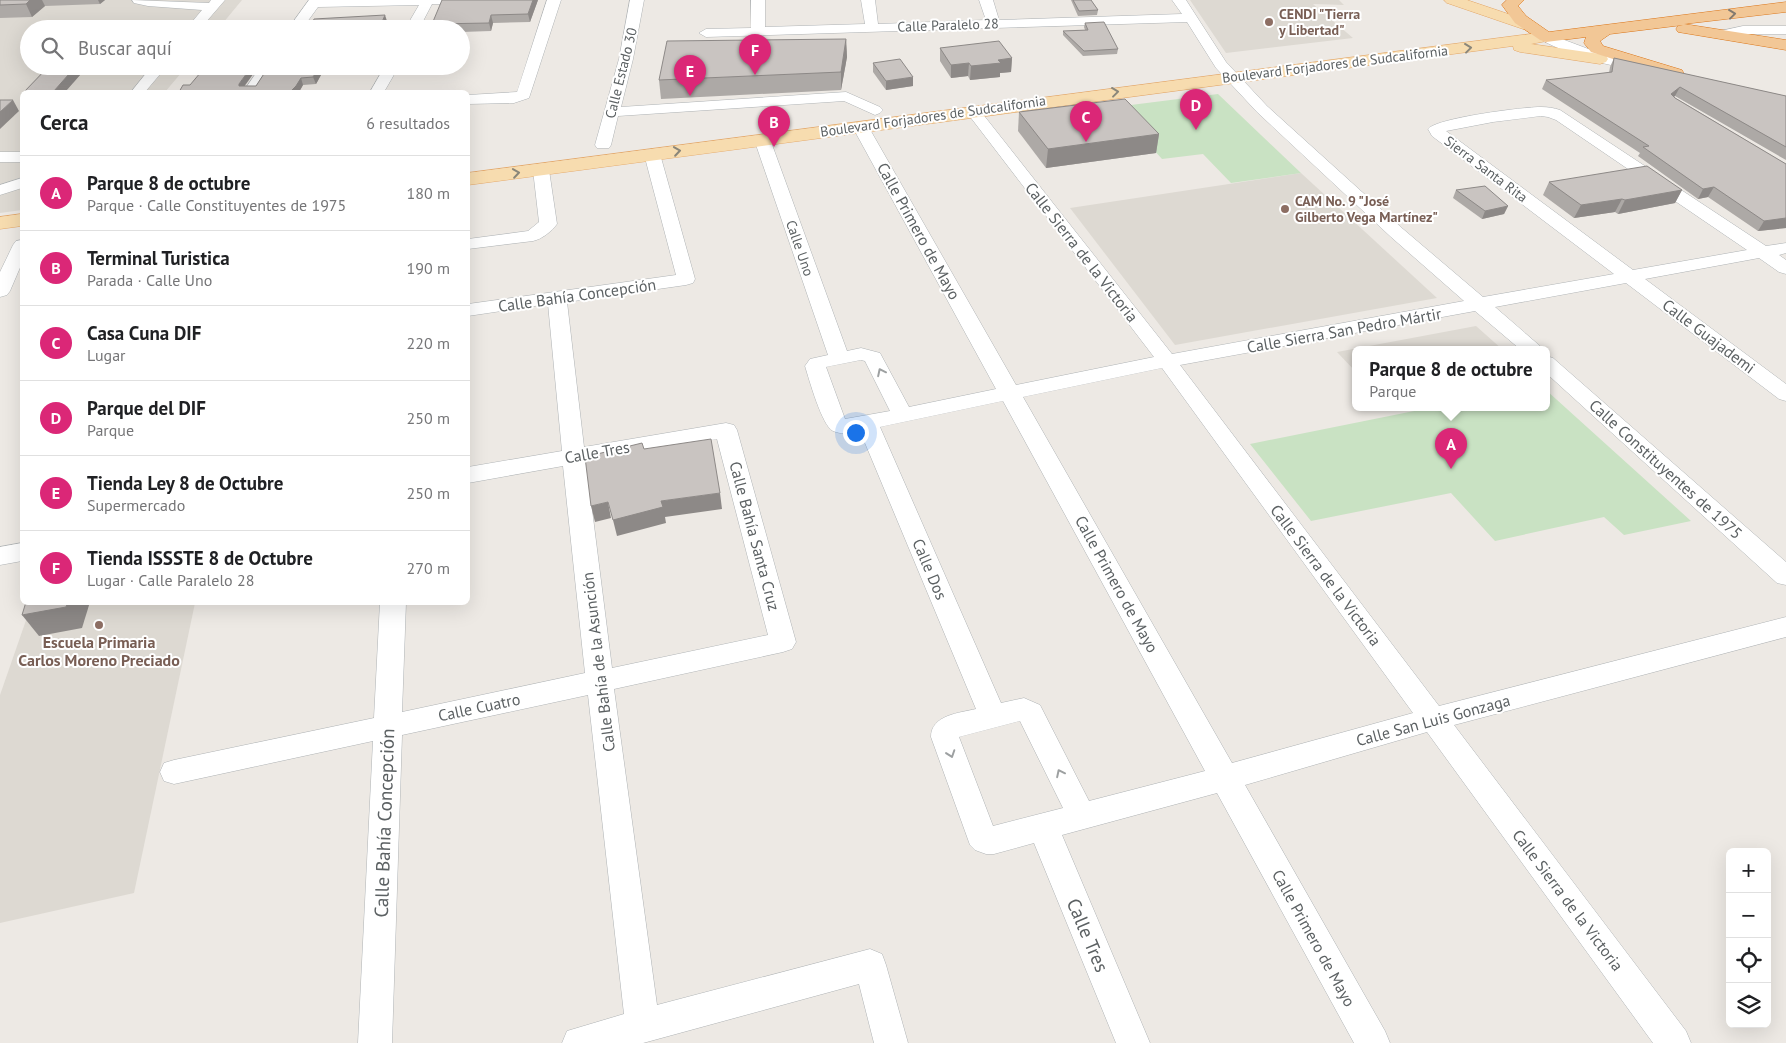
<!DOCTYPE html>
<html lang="es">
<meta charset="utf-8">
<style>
:root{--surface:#fff;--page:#f6f6f6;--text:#202124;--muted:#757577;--line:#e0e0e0;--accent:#db2777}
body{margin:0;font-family:"PT Sans",sans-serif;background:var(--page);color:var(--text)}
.controls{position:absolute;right:15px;bottom:15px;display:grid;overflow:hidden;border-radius:8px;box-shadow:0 5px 20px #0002}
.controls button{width:45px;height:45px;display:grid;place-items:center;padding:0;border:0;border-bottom:1px solid var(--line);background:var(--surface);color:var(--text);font:25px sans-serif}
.you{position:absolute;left:855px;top:432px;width:18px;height:18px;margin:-12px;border:4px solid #fff;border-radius:50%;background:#1a73e8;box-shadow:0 0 0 8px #1a73e833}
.badge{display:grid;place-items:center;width:32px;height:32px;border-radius:50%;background:var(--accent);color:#fff;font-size:16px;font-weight:700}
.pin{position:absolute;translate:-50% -41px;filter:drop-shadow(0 1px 2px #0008)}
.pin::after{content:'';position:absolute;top:26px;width:18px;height:15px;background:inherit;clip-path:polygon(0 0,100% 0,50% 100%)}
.popup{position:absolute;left:1352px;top:346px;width:198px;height:65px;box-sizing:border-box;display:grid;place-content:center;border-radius:8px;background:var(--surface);filter:drop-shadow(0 1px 4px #0005);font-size:16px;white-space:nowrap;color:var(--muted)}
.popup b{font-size:19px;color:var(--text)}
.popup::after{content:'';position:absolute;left:50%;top:100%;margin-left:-10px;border:10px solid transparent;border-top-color:var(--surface)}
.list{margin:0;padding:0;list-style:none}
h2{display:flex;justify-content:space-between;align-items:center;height:65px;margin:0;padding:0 20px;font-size:21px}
h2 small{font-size:16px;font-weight:400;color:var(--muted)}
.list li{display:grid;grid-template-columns:32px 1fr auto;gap:15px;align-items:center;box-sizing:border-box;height:75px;padding:0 20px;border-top:1px solid var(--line)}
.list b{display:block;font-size:19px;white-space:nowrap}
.list p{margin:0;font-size:16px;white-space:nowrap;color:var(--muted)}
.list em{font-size:16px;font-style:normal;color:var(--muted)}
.icon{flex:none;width:28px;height:28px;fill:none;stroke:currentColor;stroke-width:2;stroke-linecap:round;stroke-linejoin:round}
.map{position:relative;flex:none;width:1786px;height:1043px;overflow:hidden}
.search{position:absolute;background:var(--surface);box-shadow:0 5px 20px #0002;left:20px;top:20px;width:450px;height:55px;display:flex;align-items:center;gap:12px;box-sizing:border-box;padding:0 18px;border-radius:28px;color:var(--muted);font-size:19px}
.panel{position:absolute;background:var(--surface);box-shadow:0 5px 20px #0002;left:20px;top:90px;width:450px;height:515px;border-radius:8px}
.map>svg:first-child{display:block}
.education{fill:#ddd9d2}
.green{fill:#c9e2c3}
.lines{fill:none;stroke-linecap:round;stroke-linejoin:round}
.minor-casing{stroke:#afb3b5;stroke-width:1}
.major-casing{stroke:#e3a667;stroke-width:1}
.highway-casing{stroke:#db7416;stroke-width:1}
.minor{fill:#fff;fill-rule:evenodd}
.major{fill:#f7dcaf;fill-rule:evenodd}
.highway{fill:#f2c796;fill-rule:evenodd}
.wall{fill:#ada9a6}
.shaded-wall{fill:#8d8987}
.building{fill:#c9c4c1;stroke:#8d8987}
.oneway{stroke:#827a70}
.oneway2{stroke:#8a867a}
.oneway3{stroke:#9da0a1}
.education-dot{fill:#8d6e63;stroke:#fff;stroke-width:2}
.labels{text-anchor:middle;stroke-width:4;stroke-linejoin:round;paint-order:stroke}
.far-education-label{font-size:14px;font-weight:bold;fill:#785e54;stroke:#fff;text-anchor:start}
.far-street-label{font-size:14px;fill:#5c6163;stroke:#fff}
.street-label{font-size:16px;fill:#5c6163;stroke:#fff}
.education-label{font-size:16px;font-weight:bold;fill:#785e54;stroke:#fff}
.near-street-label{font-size:19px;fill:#5c6163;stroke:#fff}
</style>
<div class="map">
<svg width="1786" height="1043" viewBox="0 0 1786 1043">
<rect width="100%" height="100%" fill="#ede9e4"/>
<g class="education">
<path d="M0 0H242L218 29H29V66H187L165 92H22V210L0 213Z"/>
<path d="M1190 0H1339L1344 5 1313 4 1353 38 1226 53Z"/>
<path d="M1301 173 1437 298 1175 345 1070 208Z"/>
<path d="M1476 326 1503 350H1356V372L1337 352Z"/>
<path d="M32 603H195L134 893 0 923V695Z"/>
</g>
<g class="green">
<path d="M1218 94 1301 173 1231 183 1203 154 1162 159 1115 107Z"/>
<path d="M1546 390 1691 521 1624 535 1604 517 1495 541 1451 493 1311 521 1250 444 1429 408H1546Z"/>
</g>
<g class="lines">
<defs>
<g id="minor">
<path d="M132 0 209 3 211 0H225L200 29H186L202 10 148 6 134 3Z"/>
<path d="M309 0H461L454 4H432L419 29H405L419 5 318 7 302 29H288Z"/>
<path d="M547 0H561L529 98 514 103 468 104V95L517 92Z"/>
<path d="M630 0H644L633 59 621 107 846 92 880 107 883 110 880 113 875 115 844 101 618 116 611 145 609 148H597L595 145 619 59Z"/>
<path d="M751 0H765V27L865 24 861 0H875L878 24 986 20 979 0H993L999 20 1182 14 1172 0H1186L1226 62 1267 106 1403 229 1483 297 1614 274 1432 136 1428 129C1436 118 1524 107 1541 107 1548 107 1554 108 1560 110L1766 246 1786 243V253L1779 255 1786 260V274L1779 272 1759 258 1645 279 1786 384V401L1779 399 1626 283 1495 307 1540 346 1543 350H1521L1475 311 1180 365 1439 706 1786 617V637L1454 725 1686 1031 1691 1043H1653L1427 732 1245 785 1385 1031 1390 1043H1354L1217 793 1062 835 1150 1043H1116L1034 843 994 854H986L975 850 970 845 931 737C931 715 959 713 976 709L860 431C852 433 842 435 833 431 822 426 809 379 805 366L810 359 828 355 754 139 756 136H768L770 139 847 351 861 348 880 353 909 407 996 389 852 126 854 123H866L868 126 1016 385 1154 357 968 114 965 111 968 108H978L1172 354 1464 301 1391 237 1257 112 1216 68 1187 22 706 37 699 33 706 29 751 28ZM1541 116 1548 117 1556 120 1747 250 1633 270 1446 131 1493 122ZM861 360 865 361 890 411 845 419 826 367ZM1162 368 1413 713 1232 763 1023 397ZM1003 401 1205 771 1089 801 1040 705 1024 698 1001 703 880 427ZM1020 721 1063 808 993 826 959 737Z"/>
<path d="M1743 26H1786V34H1743L1721 39 1714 35 1716 32Z"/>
<path d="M1546 33 1599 53 1649 64 1651 67 1649 70 1644 71C1608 66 1574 57 1541 40L1539 37 1541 34Z"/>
<path d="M152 66H167L145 92H131Z"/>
<path d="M261 66H275L257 92H243Z"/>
<path d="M385 66H399L384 92H370Z"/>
<path d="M652 149 658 151 660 154 695 279 693 283 686 285 567 302 584 447 726 423 734 425 737 430 796 642 792 649 783 652 614 689 657 1005 870 949 882 954 886 965 908 1043H874L859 984 643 1043H562L567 1031 624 1014 588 695 402 735 392 1043H358L373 741 174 784 164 781 160 772 164 763 174 760 374 718 380 602H406L402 712 585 673 563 466 468 483V467L562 451 548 304 468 316V304L676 275 644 154 646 151ZM717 439 768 635 612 668 586 462Z"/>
<rect x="0" y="152" width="22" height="10"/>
<path d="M541 165 547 166 549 170 557 224C551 232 542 239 533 241L468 249V239L528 231 539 222 533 170 535 166Z"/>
<path d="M22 178V188L0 195V185Z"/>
<path d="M22 240V263L10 291 7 295 0 297V272L13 245 16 241Z"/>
<path d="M1546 356 1553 358 1786 562V585L1777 583 1546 373Z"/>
<path d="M22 543V561L0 565V547Z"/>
</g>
<g id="major">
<path d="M1444 0H1467L1535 23 1537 26 1535 29H1523L1447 3Z"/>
<path d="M1546 32 1552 34 1554 37 1552 40 1531 44 1600 54 1606 56 1608 59 1606 62 1600 64 1520 52 1514 50 1513 46 468 185V173Z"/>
<path d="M22 214V226L0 229V217Z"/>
</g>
<path id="highway" d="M1507 0H1524L1518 6 1526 16 1549 32 1786 2V12L1684 24 1786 40V50L1678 32 1676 29 1678 26 1683 25 1610 34 1600 41 1603 46 1682 70 1684 74 1682 78 1676 79 1591 52 1584 43 1586 37 1546 42 1540 40 1515 23 1502 5Z"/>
</defs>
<use href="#minor" class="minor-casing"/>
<use href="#major" class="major-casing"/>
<use href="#highway" class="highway-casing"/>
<use href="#minor" class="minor"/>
<use href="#major" class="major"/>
<use href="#highway" class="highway"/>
</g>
<g class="wall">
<path d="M0 0H105L100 4 45 6 32 17 0 18Z"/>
<path d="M538 0 530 22 493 23 491 31 461 32V29H433L432 24Z"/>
<path d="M1071 0H1091L1098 10 1097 15 1078 16Z"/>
<path d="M1085 23 1118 49 1117 54 1083 56 1063 35V31L1085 30 1084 27Z"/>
<path d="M846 39 847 57 841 90 661 99 659 80Z"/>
<path d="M940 48 1012 58 1011 72 1000 73V77L970 80 968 76 951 78 940 61Z"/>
<path d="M1614 58 1786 96V160L1675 96 1674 97 1786 164V228L1758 231 1708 197 1698 199 1638 156 1640 153 1542 89 1546 80 1609 73 1610 67Z"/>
<path d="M873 63 913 86 886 90 873 72Z"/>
<path d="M49 66H88L65 92H24Z"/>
<path d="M269 66H326L316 84 303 85 299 92 190 85 256 86Z"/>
<path d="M1019 112 1159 134 1156 153 1046 168 1018 131Z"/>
<path d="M1549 182 1682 190 1675 203 1618 214 1615 212 1574 218 1543 195Z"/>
<path d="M1456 190 1508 206 1504 214 1482 219 1453 198Z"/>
</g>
<g class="shaded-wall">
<path d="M30 0H42L45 6 32 17 26 4Z"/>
<path d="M98 0H105L100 4Z"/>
<path d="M533 0H538L530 22 528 14Z"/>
<path d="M385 15 387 21 384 29H379Z"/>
<path d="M491 15 493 23 491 31 489 23Z"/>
<path d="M846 39 847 57 841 90V72Z"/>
<path d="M1012 58 1011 72 1000 73V77L970 80 971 66 998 60Z"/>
<path d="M969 63 968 76 951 78V65Z"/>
<path d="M76 66H88L65 92H55L54 91Z"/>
<path d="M252 66H259L241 91 239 86V84Z"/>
<path d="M320 66H326L316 84 313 77Z"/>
<path d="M913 77V86L886 90V81Z"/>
<path d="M301 78 303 85 299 92H290Z"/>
<path d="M1680 87 1675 96 1666 103 1671 94Z"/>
<path d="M13 100 19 111 0 129V112Z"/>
<path d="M1159 134 1156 153 1046 168 1048 149Z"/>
<path d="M1714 187 1708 197 1698 199 1703 189Z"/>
<path d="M1682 190 1675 203 1618 214 1625 200Z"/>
<path d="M1622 199 1615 212 1574 218 1581 205Z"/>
<path d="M1508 206 1504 214 1482 219 1485 211Z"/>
<path d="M1786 218V228L1758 231 1764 221Z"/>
<path d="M720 493 722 509 665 517 666 523 617 536 613 520 661 501Z"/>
<path d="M608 502 611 518 595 522 591 506Z"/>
<path d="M68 602H90L82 628 39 636 22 615Z"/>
</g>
<g class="building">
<path d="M0 0H30L26 4 0 5Z"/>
<path d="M442 0H533L528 14 491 15 489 23 432 24Z"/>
<path d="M1073 0H1091L1098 10 1079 11Z"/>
<path d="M385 15 379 29H310L314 19Z"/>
<path d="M1104 22 1118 49 1084 51 1063 31 1088 30 1085 23Z"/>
<path d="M846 39 841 72 659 80 667 41Z"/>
<path d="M999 41 1012 58 998 60 1001 63 971 66 969 63 951 65 940 48Z"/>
<path d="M1614 58 1786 96V147L1680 87 1671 94 1675 98 1786 164V218L1764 221 1714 187 1703 189 1643 147 1649 146 1546 80 1612 72Z"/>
<path d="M900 59 913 77 886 81 873 63Z"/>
<path d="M49 66H76L54 91 24 92Z"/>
<path d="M206 66H252L239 84V86H256L269 66H320L313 77 301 78 296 86 290 92H179L183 85H190Z"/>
<path d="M1125 99 1159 134 1048 149 1019 112Z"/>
<path d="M0 100H13L0 112Z"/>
<path d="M1647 166 1682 190 1625 200 1622 199 1581 205 1549 182Z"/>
<path d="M1485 186 1508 206 1485 211 1456 190Z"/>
<path d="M711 439 720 493 661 501 663 507 613 520 608 502 591 506 585 457 642 443 644 449Z"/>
<path d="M26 602H68L66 607 22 615Z"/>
</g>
<defs><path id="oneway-chevron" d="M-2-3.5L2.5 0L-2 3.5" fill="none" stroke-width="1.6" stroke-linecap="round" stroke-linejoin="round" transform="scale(1.25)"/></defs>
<use class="oneway" href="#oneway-chevron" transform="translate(1732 14) rotate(-7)"/>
<g class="oneway2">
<use href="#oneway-chevron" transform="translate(1468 48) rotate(-7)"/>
<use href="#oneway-chevron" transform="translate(1115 92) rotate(-7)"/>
<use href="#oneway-chevron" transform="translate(677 151) rotate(-8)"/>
<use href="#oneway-chevron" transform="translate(516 173) rotate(-8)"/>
</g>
<g class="oneway3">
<use href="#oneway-chevron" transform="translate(881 372) rotate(-116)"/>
<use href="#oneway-chevron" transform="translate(951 754) rotate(71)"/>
<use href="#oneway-chevron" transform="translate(1060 773) rotate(-116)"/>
</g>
<g class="education-dot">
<circle cx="1269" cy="22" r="5"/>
<circle cx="1285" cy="209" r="5"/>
<circle cx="99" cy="625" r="5"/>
</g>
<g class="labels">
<g class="far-education-label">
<text x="1279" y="19">CENDI "Tierra<tspan x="1279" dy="16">y Libertad"</tspan></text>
<text x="1295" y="206">CAM No. 9 "José<tspan x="1295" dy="16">Gilberto Vega Martínez"</tspan></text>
</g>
<g class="far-street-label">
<text transform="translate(948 25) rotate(-2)" y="5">Calle Paralelo 28</text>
<text transform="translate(1335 64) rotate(-7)" y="5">Boulevard Forjadores de Sudcalifornia</text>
<text transform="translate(621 73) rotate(-76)" y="5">Calle Estado 30</text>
<text transform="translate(933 116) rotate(-8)" y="5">Boulevard Forjadores de Sudcalifornia</text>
<text transform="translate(1486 169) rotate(37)" y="5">Sierra Santa Rita</text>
<text transform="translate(800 248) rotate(71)" y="5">Calle Uno</text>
</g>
<g class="street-label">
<text transform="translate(919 231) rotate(61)" y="6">Calle Primero de Mayo</text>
<text transform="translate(1082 252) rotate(52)" y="6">Calle Sierra de la Victoria</text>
<text transform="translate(577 295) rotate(-8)" y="6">Calle Bahía Concepción</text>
<text transform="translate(1344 330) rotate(-10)" y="6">Calle Sierra San Pedro Mártir</text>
<text transform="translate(1709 336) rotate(37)" y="6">Calle Guajademi</text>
<text transform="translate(597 452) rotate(-10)" y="6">Calle Tres</text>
<text transform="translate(1666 469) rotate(42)" y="6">Calle Constituyentes de 1975</text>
<text transform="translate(755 536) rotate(75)" y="6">Calle Bahía Santa Cruz</text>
<text transform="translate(930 569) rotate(67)" y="6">Calle Dos</text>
<text transform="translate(1326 575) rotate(53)" y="6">Calle Sierra de la Victoria</text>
<text transform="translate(1117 584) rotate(61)" y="6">Calle Primero de Mayo</text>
<text transform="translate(598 662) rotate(-97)" y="6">Calle Bahía de la Asunción</text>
<text transform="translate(479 707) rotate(-12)" y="6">Calle Cuatro</text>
<text transform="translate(1433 720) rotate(-15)" y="6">Calle San Luis Gonzaga</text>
<text transform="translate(1568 900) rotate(53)" y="6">Calle Sierra de la Victoria</text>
<text transform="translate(1314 938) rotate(61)" y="6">Calle Primero de Mayo</text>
</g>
<g class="education-label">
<text x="99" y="648">Escuela Primaria<tspan x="99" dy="18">Carlos Moreno Preciado</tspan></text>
</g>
<g class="near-street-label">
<text transform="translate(384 823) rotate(-88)" y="7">Calle Bahía Concepción</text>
<text transform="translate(1088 935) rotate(67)" y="7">Calle Tres</text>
</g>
</g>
</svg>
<div class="controls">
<button>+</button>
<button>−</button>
<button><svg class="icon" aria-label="locate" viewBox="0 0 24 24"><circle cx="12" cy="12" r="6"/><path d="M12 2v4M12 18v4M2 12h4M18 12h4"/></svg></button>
<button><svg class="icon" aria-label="layers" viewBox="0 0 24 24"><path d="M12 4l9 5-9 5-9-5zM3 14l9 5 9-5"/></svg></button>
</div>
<div class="you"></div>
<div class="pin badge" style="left:1451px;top:469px">A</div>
<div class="popup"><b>Parque 8 de octubre</b>Parque</div>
<div class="pin badge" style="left:774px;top:147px">B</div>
<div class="pin badge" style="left:1086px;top:142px">C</div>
<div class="pin badge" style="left:1196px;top:130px">D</div>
<div class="pin badge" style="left:690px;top:96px">E</div>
<div class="pin badge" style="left:755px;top:75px">F</div>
<div class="search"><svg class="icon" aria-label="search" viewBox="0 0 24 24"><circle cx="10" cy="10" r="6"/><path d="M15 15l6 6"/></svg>Buscar aquí</div>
<section class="panel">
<h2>Cerca<small>6 resultados</small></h2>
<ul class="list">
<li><span class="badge">A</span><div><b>Parque 8 de octubre</b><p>Parque · Calle Constituyentes de 1975</p></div><em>180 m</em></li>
<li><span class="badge">B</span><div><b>Terminal Turistica</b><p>Parada · Calle Uno</p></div><em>190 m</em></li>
<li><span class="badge">C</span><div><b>Casa Cuna DIF</b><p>Lugar</p></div><em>220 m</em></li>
<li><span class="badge">D</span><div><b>Parque del DIF</b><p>Parque</p></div><em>250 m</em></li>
<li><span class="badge">E</span><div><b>Tienda Ley 8 de Octubre</b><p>Supermercado</p></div><em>250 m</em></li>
<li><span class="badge">F</span><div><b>Tienda ISSSTE 8 de Octubre</b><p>Lugar · Calle Paralelo 28</p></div><em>270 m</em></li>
</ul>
</section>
</div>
